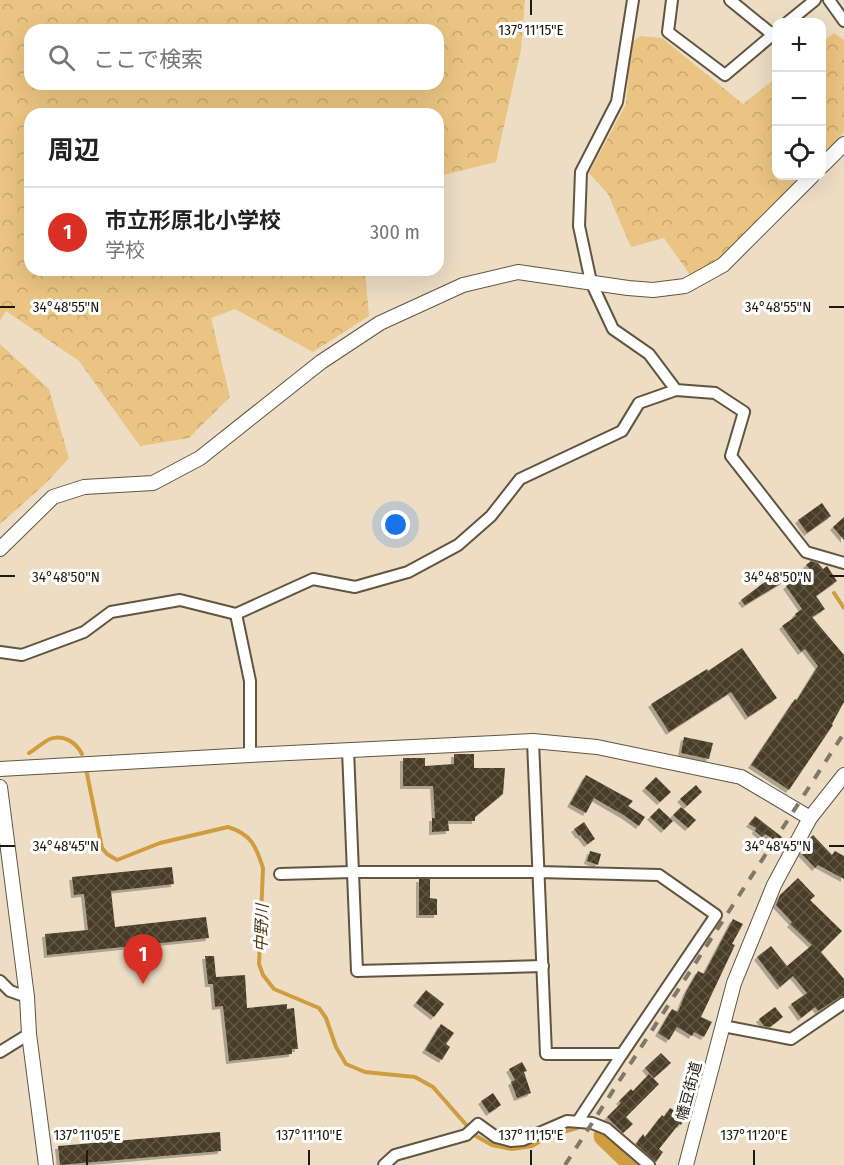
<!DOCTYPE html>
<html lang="ja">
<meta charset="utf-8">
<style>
:root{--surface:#fff;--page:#f2f2f2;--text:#222;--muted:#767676;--line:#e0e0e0;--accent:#d93025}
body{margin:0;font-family:"Fira Sans Condensed","Noto Sans JP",sans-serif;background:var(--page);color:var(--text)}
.controls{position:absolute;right:18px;top:18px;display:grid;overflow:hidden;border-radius:12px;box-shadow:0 6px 24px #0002}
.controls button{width:54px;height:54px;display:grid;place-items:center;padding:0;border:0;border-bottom:2px solid var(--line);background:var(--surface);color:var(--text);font:30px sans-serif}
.you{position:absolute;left:396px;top:525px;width:21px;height:21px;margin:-15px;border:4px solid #fff;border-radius:50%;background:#1a73e8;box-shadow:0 0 0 9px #1a73e833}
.badge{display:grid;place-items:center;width:39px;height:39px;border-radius:50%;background:var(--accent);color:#fff;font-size:20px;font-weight:700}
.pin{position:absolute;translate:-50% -50px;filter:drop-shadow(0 2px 3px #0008)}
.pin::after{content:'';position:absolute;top:32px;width:21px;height:18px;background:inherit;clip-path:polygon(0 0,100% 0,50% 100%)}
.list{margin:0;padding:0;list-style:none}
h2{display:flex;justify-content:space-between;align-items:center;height:78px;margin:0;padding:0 24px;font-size:26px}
h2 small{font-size:20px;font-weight:400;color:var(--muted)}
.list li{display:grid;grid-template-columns:39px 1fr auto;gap:18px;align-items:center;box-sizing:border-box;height:90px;padding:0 24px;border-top:2px solid var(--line)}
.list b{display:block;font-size:22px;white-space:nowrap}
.list p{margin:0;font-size:20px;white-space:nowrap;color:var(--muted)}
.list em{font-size:20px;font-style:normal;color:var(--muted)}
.icon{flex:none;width:33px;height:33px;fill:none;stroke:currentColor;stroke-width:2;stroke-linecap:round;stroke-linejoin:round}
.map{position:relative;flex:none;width:844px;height:1165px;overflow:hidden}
.search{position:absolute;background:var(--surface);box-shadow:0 6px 24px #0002;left:24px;top:24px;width:420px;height:66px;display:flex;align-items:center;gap:15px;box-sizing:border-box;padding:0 21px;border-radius:18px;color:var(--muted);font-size:22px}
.panel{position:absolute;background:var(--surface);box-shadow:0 6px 24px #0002;left:24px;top:108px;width:420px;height:168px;border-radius:18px}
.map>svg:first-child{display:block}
.forest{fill:url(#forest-crowns);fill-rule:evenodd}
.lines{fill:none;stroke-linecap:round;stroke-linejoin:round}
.stream{stroke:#cf9d3f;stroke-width:4}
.river{stroke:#cf9d3f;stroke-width:21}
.building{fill:url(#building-cross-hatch);filter:url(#shadow)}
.minor-casing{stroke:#625540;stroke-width:14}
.tertiary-casing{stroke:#625540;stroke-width:16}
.minor{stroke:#fff;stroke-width:10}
.tertiary{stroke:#fff;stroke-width:14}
.rail{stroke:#817767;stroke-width:4;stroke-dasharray:10 10;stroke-linecap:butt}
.ticks{fill:none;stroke:#1f1911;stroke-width:2}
.labels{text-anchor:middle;stroke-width:6;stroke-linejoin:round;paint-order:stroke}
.street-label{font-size:15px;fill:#1f1911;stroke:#fff}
.water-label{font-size:16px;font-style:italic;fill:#4f3a13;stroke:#fff}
.ticks-label{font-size:15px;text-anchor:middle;fill:#1f1911;stroke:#fff;stroke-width:6;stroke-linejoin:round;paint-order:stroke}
</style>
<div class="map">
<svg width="844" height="1165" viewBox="0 0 844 1165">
<defs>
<pattern id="forest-crowns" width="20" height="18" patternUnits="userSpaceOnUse" patternTransform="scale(1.5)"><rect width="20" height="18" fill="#eac482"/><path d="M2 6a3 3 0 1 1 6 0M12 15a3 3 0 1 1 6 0" fill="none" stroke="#c8a86f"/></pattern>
<pattern id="building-cross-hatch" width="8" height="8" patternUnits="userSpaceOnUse" patternTransform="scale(1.5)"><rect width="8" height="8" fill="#493d28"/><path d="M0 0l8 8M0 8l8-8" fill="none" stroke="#605645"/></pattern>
<filter id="shadow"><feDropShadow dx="-3" dy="3" stdDeviation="0" flood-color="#0004"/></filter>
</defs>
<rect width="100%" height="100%" fill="#ecddc4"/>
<g class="forest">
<path d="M0 0H525L521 49 496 162 439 176 438 195V114H30V270H365L369 316 313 352 235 309 211 318 230 397 189 438 140 446 79 361 6 311 0 321ZM30 30H438V84H30Z"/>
<path d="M834 33 844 40V132L822 155V43Z"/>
<path d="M640 36 662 38 743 104 776 78V176H802L718 261 690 275 664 238 631 247 608 194 589 173 626 104 631 43Z"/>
<path d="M0 344 49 389 69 458 45 484 0 524Z"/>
</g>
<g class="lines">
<g class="stream">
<path d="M834 593 844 608"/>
<path d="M29 753C36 749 43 742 50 739 63 734 76 742 82 754"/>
<path d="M86 769 102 848 107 854 117 860 160 843 228 827C251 834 256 846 263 868L259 964 263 975 274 989 319 1008 326 1018 336 1047 346 1064 365 1072 415 1077 433 1087 476 1136 492 1145 512 1149 532 1146 549 1136 577 1128"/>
</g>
<path class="river" d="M604 1136 634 1165"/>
</g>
<g class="building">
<path d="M822 503 831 516 807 533 798 520Z"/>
<path d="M844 517V540L833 527Z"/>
<path d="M811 561 818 563 823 569 827 566 837 581 816 596 825 609 812 617 844 655V702L832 724 833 725 789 790 751 765 795 699 797 700 818 666 805 649 801 652 782 626 796 616 795 614 802 609 786 586 810 569 806 565Z"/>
<path d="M778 574 783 582 745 605 741 600 762 584Z"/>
<path d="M742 648 777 698 748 717 731 692 669 732 651 704 707 669 708 671Z"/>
<path d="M684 737 713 743 709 759 681 753Z"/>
<path d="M454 754H474V768H505L503 794 475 817V821H448L449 831 432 832V818H435L433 786H403V758H425V766L454 764Z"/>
<path d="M586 775 633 801 628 806 645 817 639 826 625 816 594 798 586 813 570 804Z"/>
<path d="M656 777 671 792 660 802 645 788Z"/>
<path d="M696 785 702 792 687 806 680 799Z"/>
<path d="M681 807 696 820 688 828 673 815Z"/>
<path d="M659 808 673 821 664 830 650 817Z"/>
<path d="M755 816 782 837 778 842 765 834 762 837 755 831 756 828 749 824Z"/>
<path d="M584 822 595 839 587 844 580 835 579 836 574 829Z"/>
<path d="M813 835 832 855 835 851 844 856V879L818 865 815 868 801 853 809 839Z"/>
<path d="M590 851 601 854 598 865 587 861Z"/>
<path d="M172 867 174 884 111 891 115 927 206 917 209 938 47 955 45 934 88 930 84 894 74 895 72 877Z"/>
<path d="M798 878 815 896 810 900 842 931 821 952 844 979V996L840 997 818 1011 815 1007 801 1018 791 1004 807 993 793 976 780 987 757 957 771 946 787 966 812 945 790 924 792 922 776 905 780 895Z"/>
<path d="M419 879H430V898L437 899V915H419Z"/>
<path d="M733 919 743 924 732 944 735 945 701 1017 712 1022 704 1037 694 1032 692 1036 677 1027 669 1040 658 1033 672 1009 678 1012 686 992 698 971 704 974Z"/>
<path d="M205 956H214L216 977 245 975 247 1008 287 1004V1009L294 1008 298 1049H292V1054L229 1061 223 1006 215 1007 213 984H208Z"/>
<path d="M426 990 444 1004 434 1017 416 1003Z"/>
<path d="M775 1007 783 1017 770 1027 764 1026 759 1019Z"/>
<path d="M441 1024 454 1033 446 1044 450 1047 442 1060 425 1050Z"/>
<path d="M661 1053 671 1063 654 1078 645 1068Z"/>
<path d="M522 1062 527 1071 524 1072 531 1093 517 1098 511 1082 515 1080 509 1069Z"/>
<path d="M649 1074 659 1084 626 1117 633 1124 623 1133 607 1117 621 1103 619 1101 631 1089 633 1091Z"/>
<path d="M493 1093 501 1105 489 1113 481 1101Z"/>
<path d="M670 1108 685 1117 681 1125 679 1124 659 1149 663 1152 656 1162 636 1144 643 1134 645 1137 662 1115 664 1117Z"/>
<path d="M220 1132 221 1151 60 1165 58 1146Z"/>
</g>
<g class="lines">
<defs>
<g id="minor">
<path d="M633 0 617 102 581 172 579 226 591 282 613 329 649 354 676 390 715 393 744 412 731 456 806 552 844 563"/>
<path d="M672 0 668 32 725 75 776 32"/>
<path d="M730 0 773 35"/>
<path d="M829 0 844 21"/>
<path d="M788 22 815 0"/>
<path d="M236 614 250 681V755"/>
<path d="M0 652 22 655 84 632 111 612 180 600 236 614 313 579 355 587 408 572 458 545 491 516 520 479 622 431 639 403 676 390"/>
<path d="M348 750 357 971 543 966"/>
<path d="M280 874 352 872H538L659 875 716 915 622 1054H546C542 950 537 846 533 741"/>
<path d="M0 981 10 991 27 997"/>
<path d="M723 1026 791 1039 844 1003"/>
<path d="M0 1052 29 1034"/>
<path d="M578 1121 622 1054"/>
<path d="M384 1165 395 1155 466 1135 478 1124 496 1137 511 1141 523 1140 567 1121 592 1123 607 1129 649 1165"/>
</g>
<g id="tertiary">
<path d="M822 166 844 144"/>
<path d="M0 549 53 497 84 487 153 483 200 458 321 362 380 323 463 285 518 272 628 288 653 290 685 286 723 265 812 176"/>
<path d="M0 769 250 755 533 741 597 747 741 777 810 818"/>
<path d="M0 787 27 997 29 1034 46 1165"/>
<path d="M686 1165 734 983 774 885 810 818 844 775"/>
</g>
</defs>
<use href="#minor" class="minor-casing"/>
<use href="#tertiary" class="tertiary-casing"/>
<use href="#minor" class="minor"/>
<use href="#tertiary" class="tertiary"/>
<path class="rail" d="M565 1165 844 733"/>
</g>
<path class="ticks" d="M531 0V15M0 307H15M829 307H844M0 576H15M829 576H844M0 846H15M829 846H844M87 1150V1165M309 1150V1165M531 1150V1165M754 1150V1165"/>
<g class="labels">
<g class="street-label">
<text transform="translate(689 1091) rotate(-75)" y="5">幡豆街道</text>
</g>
<g class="water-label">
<text transform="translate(261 928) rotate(-88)" y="6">中野川</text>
</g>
</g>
<g class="ticks-label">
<text x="531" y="35">137°11'15"E</text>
<text x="66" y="312">34°48'55"N</text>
<text x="778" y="312">34°48'55"N</text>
<text x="66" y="582">34°48'50"N</text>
<text x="778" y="582">34°48'50"N</text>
<text x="66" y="851">34°48'45"N</text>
<text x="778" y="851">34°48'45"N</text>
<text x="87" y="1140">137°11'05"E</text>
<text x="309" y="1140">137°11'10"E</text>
<text x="531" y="1140">137°11'15"E</text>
<text x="754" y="1140">137°11'20"E</text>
</g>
</svg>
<div class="controls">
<button>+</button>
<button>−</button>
<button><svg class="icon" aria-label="locate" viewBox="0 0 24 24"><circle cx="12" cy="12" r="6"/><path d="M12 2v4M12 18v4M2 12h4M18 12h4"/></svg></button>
</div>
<div class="you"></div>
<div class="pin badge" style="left:143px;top:984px">1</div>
<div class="search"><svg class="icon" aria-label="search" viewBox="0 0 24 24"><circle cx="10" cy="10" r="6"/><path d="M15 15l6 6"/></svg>ここで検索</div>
<section class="panel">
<h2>周辺<small></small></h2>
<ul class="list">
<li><span class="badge">1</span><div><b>市立形原北小学校</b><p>学校</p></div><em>300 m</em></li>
</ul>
</section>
</div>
